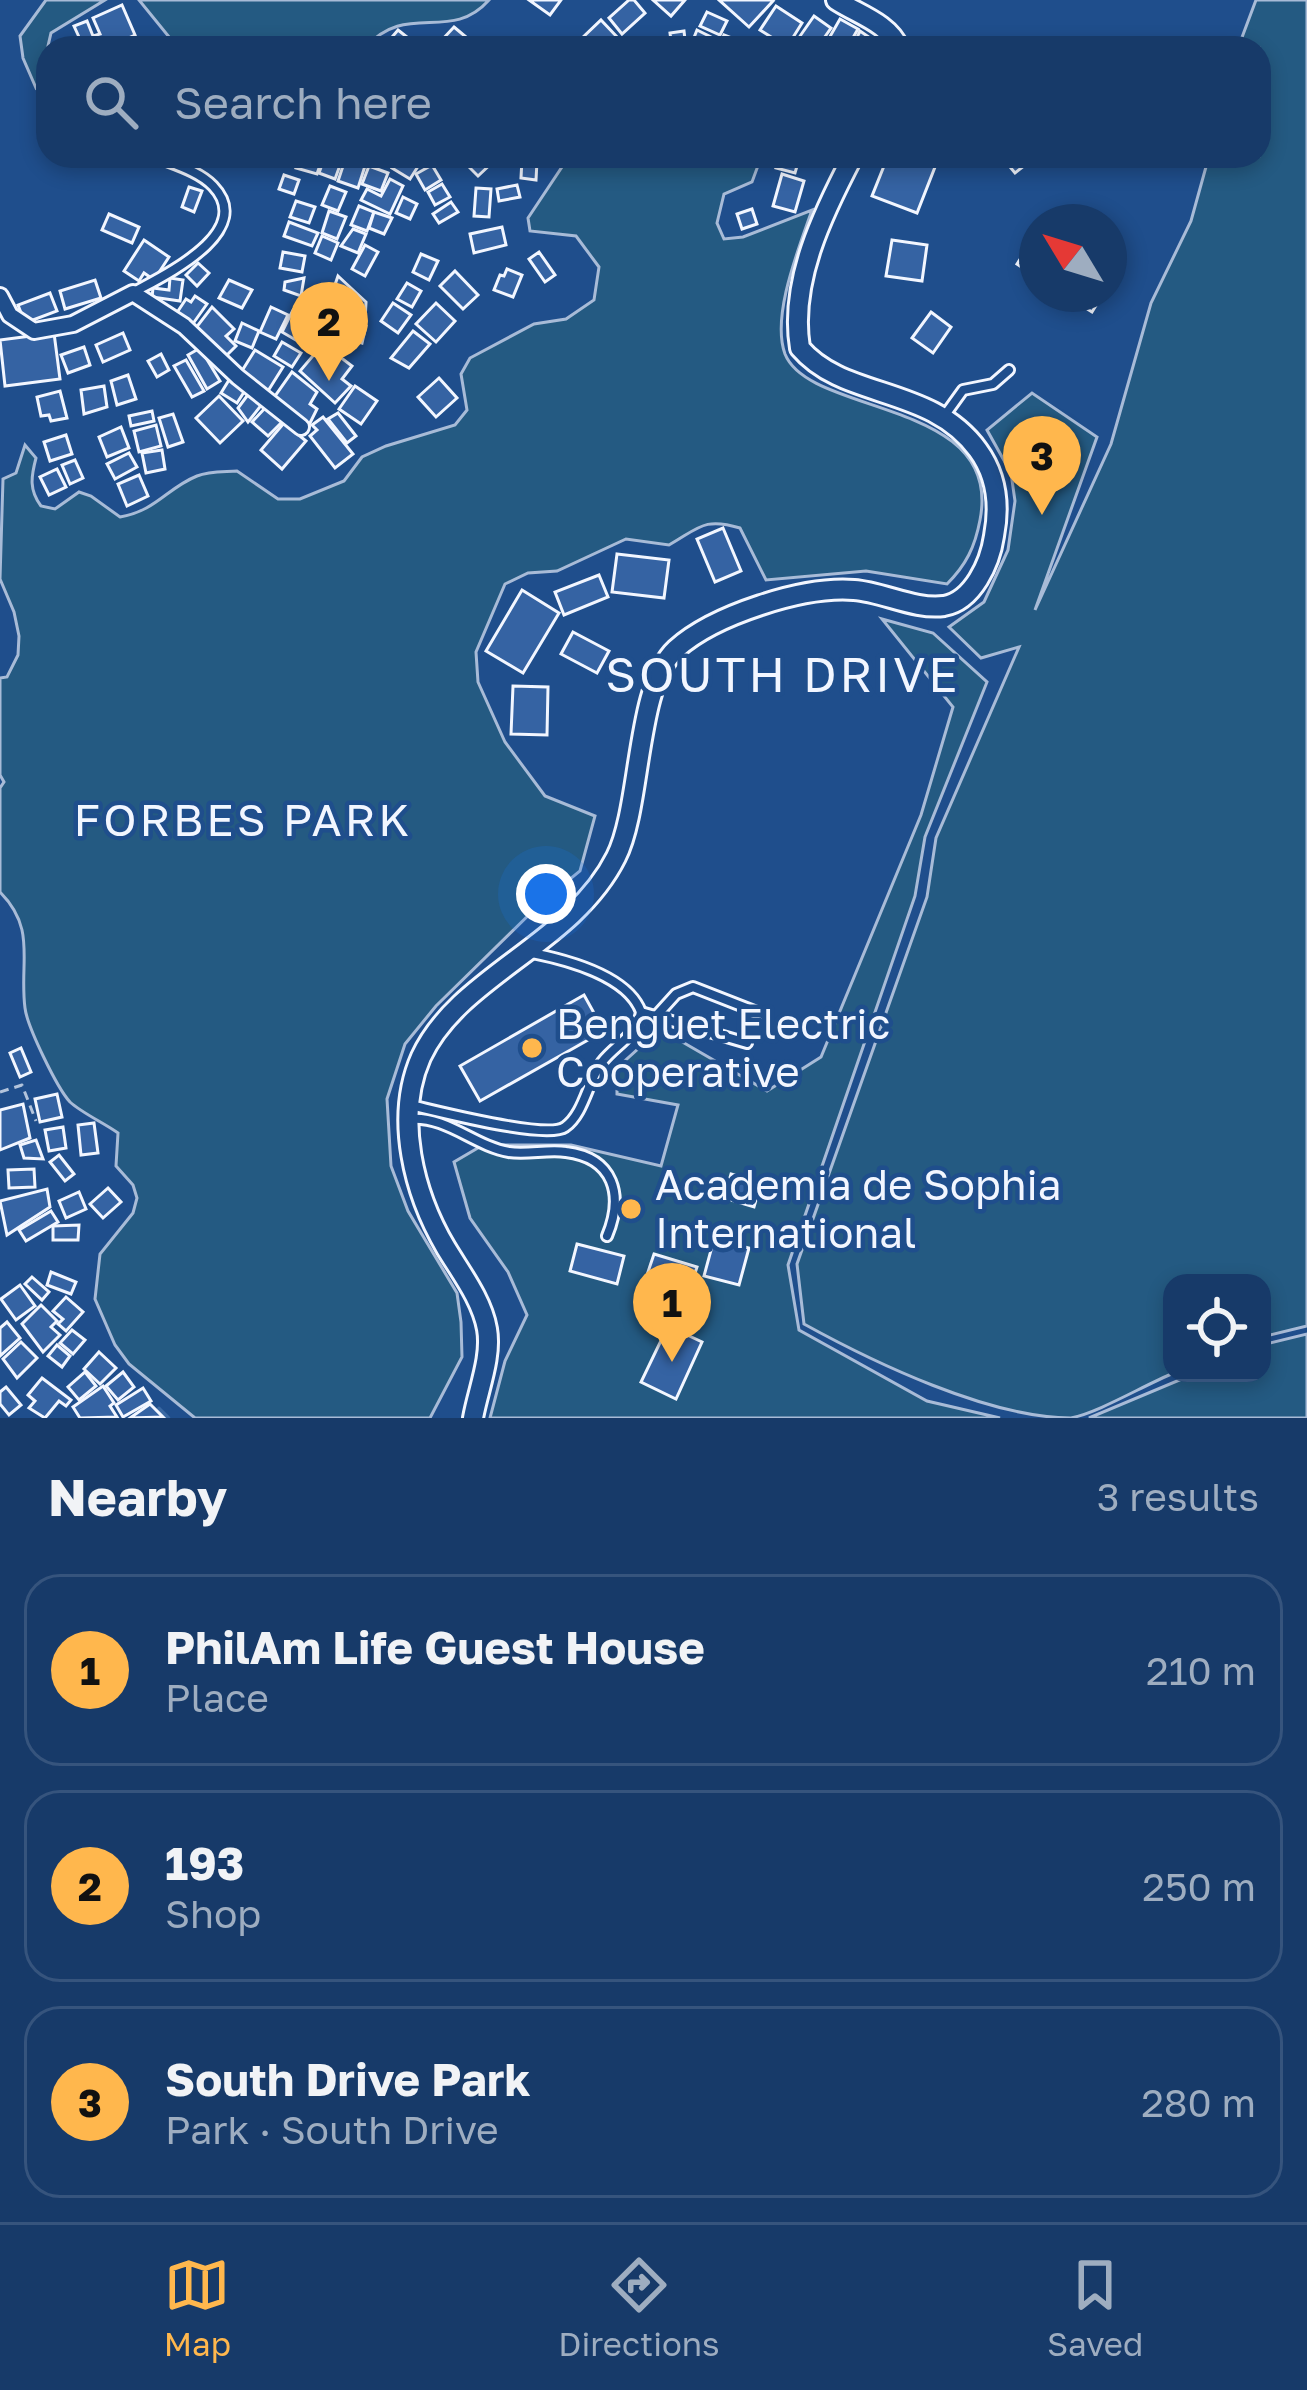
<!DOCTYPE html>
<meta charset="utf-8">
<style>
:root{--surface:#173a69;--page:#20416f;--text:#f1f3f6;--muted:#9eadc0;--line:#36547d;--accent:#ffb74d}
body{margin:0;font-family:"Golos Text",sans-serif;background:var(--page);color:var(--text)}
.controls{position:absolute;right:36px;bottom:36px;display:grid;overflow:hidden;border-radius:24px;box-shadow:0 6px 18px #0003}
.controls button{width:108px;height:108px;display:grid;place-items:center;padding:0;border:0;border-bottom:3px solid var(--line);background:var(--surface);color:var(--text);font:60px sans-serif}
.compass{position:absolute;left:1019px;top:204px;width:108px;height:108px;border-radius:50%;background:var(--surface);box-shadow:0 6px 18px #0003;rotate:308deg}
.you{position:absolute;left:546px;top:894px;width:42px;height:42px;margin:-30px;border:9px solid #fff;border-radius:50%;background:#1a73e8;box-shadow:0 0 0 18px #1a73e833}
.badge{display:grid;place-items:center;width:78px;height:78px;border-radius:50%;background:var(--accent);color:#111;font-size:39px;font-weight:700}
.pin{position:absolute;translate:-50% -99px;filter:drop-shadow(0 3px 6px #0008)}
.pin::after{content:'';position:absolute;top:63px;width:42px;height:36px;background:inherit;clip-path:polygon(0 0,100% 0,50% 100%)}
.list{margin:0;padding:0;list-style:none}
h2{display:flex;justify-content:space-between;align-items:center;height:156px;margin:0;padding:0 48px;font-size:51px}
h2 small{font-size:39px;font-weight:400;color:var(--muted)}
.list li{display:grid;grid-template-columns:78px 1fr auto;gap:36px;align-items:center;box-sizing:border-box;height:192px;margin:0 24px 24px;padding:0 24px;border:3px solid var(--line);border-radius:36px}
.list b{display:block;font-size:45px;white-space:nowrap}
.list p{margin:0;font-size:39px;white-space:nowrap;color:var(--muted)}
.list em{font-size:39px;font-style:normal;color:var(--muted)}
.icon{flex:none;width:66px;height:66px;fill:none;stroke:currentColor;stroke-width:2;stroke-linecap:round;stroke-linejoin:round}
.map{position:relative;flex:none;width:1307px;height:1418px;overflow:hidden}
.search{position:absolute;background:var(--surface);box-shadow:0 6px 18px #0003;left:36px;right:36px;top:36px;height:132px;display:flex;align-items:center;gap:30px;box-sizing:border-box;padding:0 42px;border-radius:36px;color:var(--muted);font-size:45px}
.sheet{height:804px;background:var(--surface)}
nav{display:flex;justify-content:space-around;align-items:center;box-sizing:border-box;height:168px;border-top:3px solid var(--line);background:var(--surface);font-size:33px;color:var(--muted)}
nav a{display:grid;justify-items:center;gap:6px}
nav .on{color:var(--accent)}
.map>svg:first-child{display:block}
.green{fill:#245a82;stroke:#a8bbd7;stroke-width:3}
.lines{fill:none;stroke-linecap:round;stroke-linejoin:round}
.stream{stroke:#3b69a3;stroke-width:4.5}
.building{fill:#3563a3;stroke:#f2f6ff;stroke-width:3}
.service-casing{stroke:#f2f6ff;stroke-width:14}
.minor-casing{stroke:#f2f6ff;stroke-width:20}
.secondary-casing{stroke:#f2f6ff;stroke-width:24}
.path{stroke:#b3c4dc;stroke-width:3;stroke-dasharray:9 6;stroke-linecap:butt}
.service{stroke:#1f4e8c;stroke-width:8}
.minor{stroke:#1f4e8c;stroke-width:14}
.secondary{stroke:#1f4e8c;stroke-width:18}
.poi-dot{fill:#ffb74d;stroke:#1f4e8c;stroke-width:4.5}
.labels{text-anchor:middle;stroke-width:9;stroke-linejoin:round;paint-order:stroke}
.poi-label{font-size:42px;fill:#f2f6ff;stroke:#1f4e8c;text-anchor:start}
.neighbourhood-label{font-size:45px;letter-spacing:3px;fill:#f2f6ff;stroke:#1f4e8c}
.quarter-label{font-size:48px;letter-spacing:3px;fill:#f2f6ff;stroke:#1f4e8c}
</style>
<div class="map">
<svg width="1307" height="1418" viewBox="0 0 1307 1418">
<rect width="100%" height="100%" fill="#1f4e8c"/>
<g class="green">
<path d="M46 0H105L51 33 45 59 48 79 36 88 23 58 20 36Z"/>
<path d="M139 0H489C450 44 407 0 365 48H178Z"/>
<path d="M1256 0H1307V1326L1262 1337V1283H1172L1174 1373C1144 1385 1100 1412 1071 1418 989 1418 873 1362 804 1324L797 1264 927 897 936 838 1019 647 981 658 949 627 984 602 1008 550 1015 501 1011 473 987 430 1032 393 1097 437 1035 610 1111 444 1151 303 1191 221 1209 156H1259V48H1238Z"/>
<path d="M587 156 597 164 613 163 618 156H757L759 163 752 182 724 194 717 223 724 239 743 237 812 210C799 248 771 316 785 354 810 417 1004 398 980 520 975 547 966 565 947 584L866 571 766 580 740 528C704 517 699 528 669 545L626 539 557 571 528 573 505 584 476 652 478 682 505 742 545 796 595 816 580 871 543 901 436 1006 405 1044 387 1099 391 1166 408 1211 457 1293 461 1322 462 1357 430 1418H195L129 1364 115 1345 95 1299 100 1254 133 1213 137 1198 133 1185 116 1166 118 1133C104 1123 82 1113 70 1102 57 1088 27 1026 25 1008 19 962 37 929 0 892V788L4 782 0 775V678L7 677 18 655 19 636 14 612 0 579 3 479 16 473 25 445 36 458C31 477 29 490 41 506L55 509 79 492 91 496 120 517C156 511 167 488 197 476 209 471 224 472 237 471L278 499H300L344 481 362 457 386 446 455 425 467 410 461 374 470 358 534 324 566 319 594 300 599 267 576 236 530 231 528 218 568 158Z"/>
<path d="M882 619 933 633 987 682 925 837 915 896 788 1265 799 1330 927 1401 1000 1418H490L505 1361 527 1315 508 1272 470 1218 454 1162 483 1145H571L661 1166 678 1105 617 1094V1068L660 1029 767 1091 821 1057 921 815 953 707Z"/>
<path d="M1307 1334V1418H1089L1196 1373H1262V1345Z"/>
</g>
<g class="lines">
<path class="stream" d="M159 1409 168 1418"/>
</g>
<g class="building">
<path d="M529 0H561L550 15Z"/>
<path d="M629 0H634L645 13 622 34 609 18Z"/>
<path d="M653 0H685L671 16Z"/>
<path d="M719 0H771L773 1 749 27Z"/>
<path d="M122 5 135 35 124 40 128 48H59L79 37 74 26 87 21 93 36 100 34 93 18Z"/>
<path d="M776 6 802 23 787 47 760 30Z"/>
<path d="M707 12 727 21 720 35 700 26Z"/>
<path d="M814 16 831 28 817 48H811L798 39Z"/>
<path d="M840 19 858 29 847 48 824 47Z"/>
<path d="M601 20 618 38 608 48H588L580 40Z"/>
<path d="M454 27 466 37 457 48H445L439 43Z"/>
<path d="M398 30 417 45 414 48H392L387 43Z"/>
<path d="M697 30 717 40 713 48H698L700 44 693 40Z"/>
<path d="M684 31 686 48H672L670 33Z"/>
<path d="M860 31 873 40 876 48H852Z"/>
<path d="M724 35 752 46V48H718Z"/>
<path d="M314 156H323L317 174 296 168 300 157 312 161Z"/>
<path d="M325 156 343 157 335 179 319 173Z"/>
<path d="M400 156 424 157 410 179 392 168Z"/>
<path d="M489 156 494 161 478 176 459 157Z"/>
<path d="M780 156H800L795 173 776 168Z"/>
<path d="M888 156H908L935 167 917 213 872 196Z"/>
<path d="M1011 156H1024L1029 162 1015 173 1005 161Z"/>
<path d="M522 159 537 161 536 180 521 178Z"/>
<path d="M345 160 365 166 358 188 338 181Z"/>
<path d="M432 165 441 180 425 190 416 174Z"/>
<path d="M369 166 388 173 381 191 362 184Z"/>
<path d="M782 174 804 181 795 212 773 206Z"/>
<path d="M284 175 299 180 294 194 279 189Z"/>
<path d="M390 179 403 186 390 214 361 200 367 189 381 196Z"/>
<path d="M442 184 450 197 435 205 428 192Z"/>
<path d="M517 185 520 197 499 201 497 189Z"/>
<path d="M330 186 346 192 338 211 322 205Z"/>
<path d="M189 187 202 191 194 212 182 207Z"/>
<path d="M476 188 491 189 489 217 474 216Z"/>
<path d="M403 197 417 204 410 219 396 213Z"/>
<path d="M296 201 315 207 309 223 290 217Z"/>
<path d="M451 202 458 212 439 223 433 214Z"/>
<path d="M359 206 374 212 367 231 351 225Z"/>
<path d="M752 209 757 224 742 229 737 214Z"/>
<path d="M329 211 346 217 337 239 322 233Z"/>
<path d="M374 212 392 218 384 234 369 228Z"/>
<path d="M109 214 139 227 132 243 102 230Z"/>
<path d="M289 222 318 233 312 246 284 236Z"/>
<path d="M502 227 506 245 474 253 470 234Z"/>
<path d="M353 229 366 234 358 253 341 246Z"/>
<path d="M1037 233V277L1017 264Z"/>
<path d="M322 236 338 243 331 260 315 253Z"/>
<path d="M144 240 169 257 154 280 144 273 139 281 124 271Z"/>
<path d="M892 240 927 245 922 281 886 276Z"/>
<path d="M365 245 378 252 365 276 352 269Z"/>
<path d="M283 252 305 256 302 272 280 268Z"/>
<path d="M539 252 555 275 545 282 529 259Z"/>
<path d="M421 254 438 261 429 280 413 272Z"/>
<path d="M198 263 209 273 197 286 186 275Z"/>
<path d="M507 269 522 275 513 297 494 290 500 275 504 276Z"/>
<path d="M455 271 478 295 463 309 440 286Z"/>
<path d="M338 276 366 302 365 322 327 308Z"/>
<path d="M170 278 183 280 180 301 152 297 153 288 169 290Z"/>
<path d="M304 278 301 296 284 290 285 282Z"/>
<path d="M95 280 101 298 65 309 60 291Z"/>
<path d="M229 280 252 290 242 308 219 298Z"/>
<path d="M407 283 421 291 412 307 397 299Z"/>
<path d="M50 293 57 311 25 323 18 305Z"/>
<path d="M1063 294H1103L1092 312Z"/>
<path d="M195 296 207 304 192 325 176 314 186 299 191 302Z"/>
<path d="M393 303 411 315 398 333 381 321Z"/>
<path d="M436 303 455 321 436 342 416 324Z"/>
<path d="M212 307 234 329 226 336 236 346 224 358 195 329Z"/>
<path d="M271 307 288 315 276 339 260 332Z"/>
<path d="M293 310 317 323 306 346 282 332Z"/>
<path d="M326 312 366 326 362 343 346 338 343 350 317 339Z"/>
<path d="M931 312 951 327 933 353 912 338Z"/>
<path d="M242 323 259 331 252 348 235 341Z"/>
<path d="M413 331 430 344 409 368 391 358Z"/>
<path d="M54 333 60 379 5 386 0 340Z"/>
<path d="M123 333 130 350 103 362 96 345Z"/>
<path d="M282 342 301 353 292 367 274 356Z"/>
<path d="M323 344 352 366 342 379 351 386 335 403 300 371Z"/>
<path d="M84 347 90 365 68 373 61 355Z"/>
<path d="M200 348 220 381 207 389 188 355Z"/>
<path d="M255 350 283 367 268 391 240 374Z"/>
<path d="M161 354 169 370 157 377 148 361Z"/>
<path d="M186 360 204 391 192 397 174 366Z"/>
<path d="M292 372 317 392 310 404 317 409 309 425 273 399Z"/>
<path d="M128 375 136 399 117 405 111 381Z"/>
<path d="M439 378 457 398 436 417 418 397Z"/>
<path d="M229 380 246 389 237 403 221 393Z"/>
<path d="M104 386 107 407 84 414 81 390Z"/>
<path d="M355 386 377 401 361 424 339 409Z"/>
<path d="M60 391 67 418 51 421 49 415 41 416 37 397Z"/>
<path d="M250 392 263 403 248 422 238 408Z"/>
<path d="M219 396 243 421 220 443 196 418Z"/>
<path d="M266 407 282 422 268 436 252 422Z"/>
<path d="M152 411 154 421 131 426 129 416Z"/>
<path d="M338 413 356 436 347 443 328 419Z"/>
<path d="M173 414 183 442 168 447 159 418Z"/>
<path d="M323 417 353 454 335 468 310 436 317 430 312 425Z"/>
<path d="M284 423 306 441 282 469 261 450Z"/>
<path d="M156 425 161 446 139 452 134 431Z"/>
<path d="M121 427 129 448 107 457 99 437Z"/>
<path d="M66 435 72 454 50 461 44 442Z"/>
<path d="M162 450 165 469 146 473 142 453Z"/>
<path d="M129 453 137 467 115 479 107 464Z"/>
<path d="M75 460 83 478 70 484 62 465Z"/>
<path d="M57 469 66 487 49 495 40 477Z"/>
<path d="M139 475 148 496 127 506 118 484Z"/>
<path d="M723 528 741 571 715 582 697 539Z"/>
<path d="M617 554 669 560 664 598 612 592Z"/>
<path d="M599 575 608 597 564 615 555 592Z"/>
<path d="M522 590 559 613 523 673 486 651Z"/>
<path d="M573 632 609 651 597 673 561 654Z"/>
<path d="M513 686 548 687 547 735 511 734Z"/>
<path d="M584 995 604 1031 480 1101 460 1066Z"/>
<path d="M21 1048 31 1072 20 1077 10 1053Z"/>
<path d="M57 1094 62 1117 40 1122 35 1099Z"/>
<path d="M23 1104 30 1138 0 1150V1110Z"/>
<path d="M94 1123 98 1153 81 1155 78 1125Z"/>
<path d="M63 1127 66 1148 49 1151 45 1130Z"/>
<path d="M36 1140 43 1159 24 1158 20 1145Z"/>
<path d="M59 1155 74 1174 65 1181 50 1162Z"/>
<path d="M34 1169 35 1187 9 1188 8 1170Z"/>
<path d="M731 1174 761 1183 754 1207 724 1198Z"/>
<path d="M108 1188 121 1202 103 1218 90 1204Z"/>
<path d="M47 1189 50 1207 7 1235 0 1201Z"/>
<path d="M79 1192 86 1209 66 1218 59 1201Z"/>
<path d="M51 1211 58 1222 26 1241 19 1230Z"/>
<path d="M79 1225 78 1240H53V1226Z"/>
<path d="M714 1239 749 1248 739 1285 704 1276Z"/>
<path d="M577 1244 624 1256 617 1284 570 1271Z"/>
<path d="M654 1254 697 1267 689 1292 646 1278Z"/>
<path d="M51 1272 76 1282 71 1294 47 1285Z"/>
<path d="M32 1277 49 1292 42 1300 25 1284Z"/>
<path d="M20 1285 35 1306 16 1320 1 1299Z"/>
<path d="M66 1297 83 1312 66 1331 58 1324 63 1319 53 1311Z"/>
<path d="M41 1305 57 1321 51 1327 60 1335 43 1352 22 1324Z"/>
<path d="M7 1322 20 1338 0 1356V1328Z"/>
<path d="M668 1326 702 1342 676 1399 641 1382Z"/>
<path d="M72 1330 85 1340 73 1354 60 1343Z"/>
<path d="M21 1342 37 1358 17 1378 3 1359Z"/>
<path d="M57 1345 70 1356 62 1367 48 1356Z"/>
<path d="M99 1352 116 1368 100 1384 84 1369Z"/>
<path d="M85 1372 96 1386 79 1400 68 1387Z"/>
<path d="M123 1372 134 1387 118 1400 106 1386Z"/>
<path d="M42 1378 71 1400 66 1406 59 1401 45 1418 29 1408 35 1401 28 1395Z"/>
<path d="M103 1386 114 1403 110 1406 117 1417 80 1418 73 1407Z"/>
<path d="M6 1387 21 1405 9 1415 0 1404V1392Z"/>
<path d="M143 1388 151 1401 123 1417 116 1405Z"/>
<path d="M150 1404 163 1417 130 1418Z"/>
</g>
<g class="lines">
<defs>
<g id="service">
<path d="M134 292C163 276 257 232 213 186 199 171 173 164 154 156"/>
<path d="M945 415 963 390 993 384 1009 370"/>
<path d="M641 1012 747 1043"/>
<path d="M657 1015 676 994 693 987 767 1016"/>
<path d="M410 1105C437 1111 547 1140 565 1127 584 1114 588 1080 602 1062 615 1045 637 1036 641 1012 628 976 567 960 532 953"/>
<path d="M410 1119C447 1116 474 1146 509 1152 527 1155 548 1149 566 1152 614 1158 624 1195 607 1236"/>
</g>
<path id="minor" d="M0 296 10 315 34 331 73 324 133 293 184 326 238 377 301 427"/>
<g id="secondary">
<path d="M836 0C857 14 889 23 899 48"/>
<path d="M473 1418C478 1390 492 1357 487 1329 482 1300 461 1273 446 1248 414 1194 394 1118 421 1057 459 975 572 945 616 857 642 806 635 687 676 649 714 615 803 586 854 590 883 592 915 610 944 606 973 601 990 563 994 536 1000 505 997 476 978 450 931 385 844 400 800 348 789 282 823 213 853 156"/>
</g>
</defs>
<use href="#service" class="service-casing"/>
<use href="#minor" class="minor-casing"/>
<use href="#secondary" class="secondary-casing"/>
<path class="path" d="M0 1092 22 1085 36 1121"/>
<use href="#service" class="service"/>
<use href="#minor" class="minor"/>
<use href="#secondary" class="secondary"/>
</g>
<g class="poi-dot">
<circle cx="532" cy="1048" r="12"/>
<circle cx="631" cy="1209" r="12"/>
</g>
<g class="labels">
<g class="poi-label">
<text x="556" y="1039">Benguet Electric<tspan x="556" dy="48">Cooperative</tspan></text>
<text x="655" y="1200">Academia de Sophia<tspan x="655" dy="48">International</tspan></text>
</g>
<g class="neighbourhood-label">
<text x="243" y="836">FORBES PARK</text>
</g>
<g class="quarter-label">
<text x="783" y="692">SOUTH DRIVE</text>
</g>
</g>
</svg>
<div class="controls">
<button><svg class="icon" aria-label="locate" viewBox="0 0 24 24"><circle cx="12" cy="12" r="6"/><path d="M12 2v4M12 18v4M2 12h4M18 12h4"/></svg></button>
</div>
<svg class="compass" viewBox="-18 -18 36 36"><path d="M0-13l5 13h-10z" fill="#e53935"/><path d="M0 13l5-13h-10z" fill="#9eadc0"/></svg>
<div class="you"></div>
<div class="pin badge" style="left:672px;top:1362px">1</div>
<div class="pin badge" style="left:329px;top:381px">2</div>
<div class="pin badge" style="left:1042px;top:515px">3</div>
<div class="search"><svg class="icon" aria-label="search" viewBox="0 0 24 24"><circle cx="10" cy="10" r="6"/><path d="M15 15l6 6"/></svg>Search here</div>
</div>
<section class="sheet">
<h2>Nearby<small>3 results</small></h2>
<ul class="list">
<li><span class="badge">1</span><div><b>PhilAm Life Guest House</b><p>Place</p></div><em>210 m</em></li>
<li><span class="badge">2</span><div><b>193</b><p>Shop</p></div><em>250 m</em></li>
<li><span class="badge">3</span><div><b>South Drive Park</b><p>Park · South Drive</p></div><em>280 m</em></li>
</ul>
</section>
<nav>
<a class="on"><svg class="icon" aria-label="map" viewBox="0 0 24 24"><path d="M3 6l6-2 6 2 6-2v14l-6 2-6-2-6 2zM9 4v14M15 6v14"/></svg>Map</a>
<a><svg class="icon" aria-label="directions" viewBox="0 0 24 24"><path d="M12 3l9 9-9 9-9-9zM9 14v-3h6M13 9l2 2-2 2"/></svg>Directions</a>
<a><svg class="icon" aria-label="saved" viewBox="0 0 24 24"><path d="M7 4h10v16l-5-4-5 4z"/></svg>Saved</a>
</nav>
